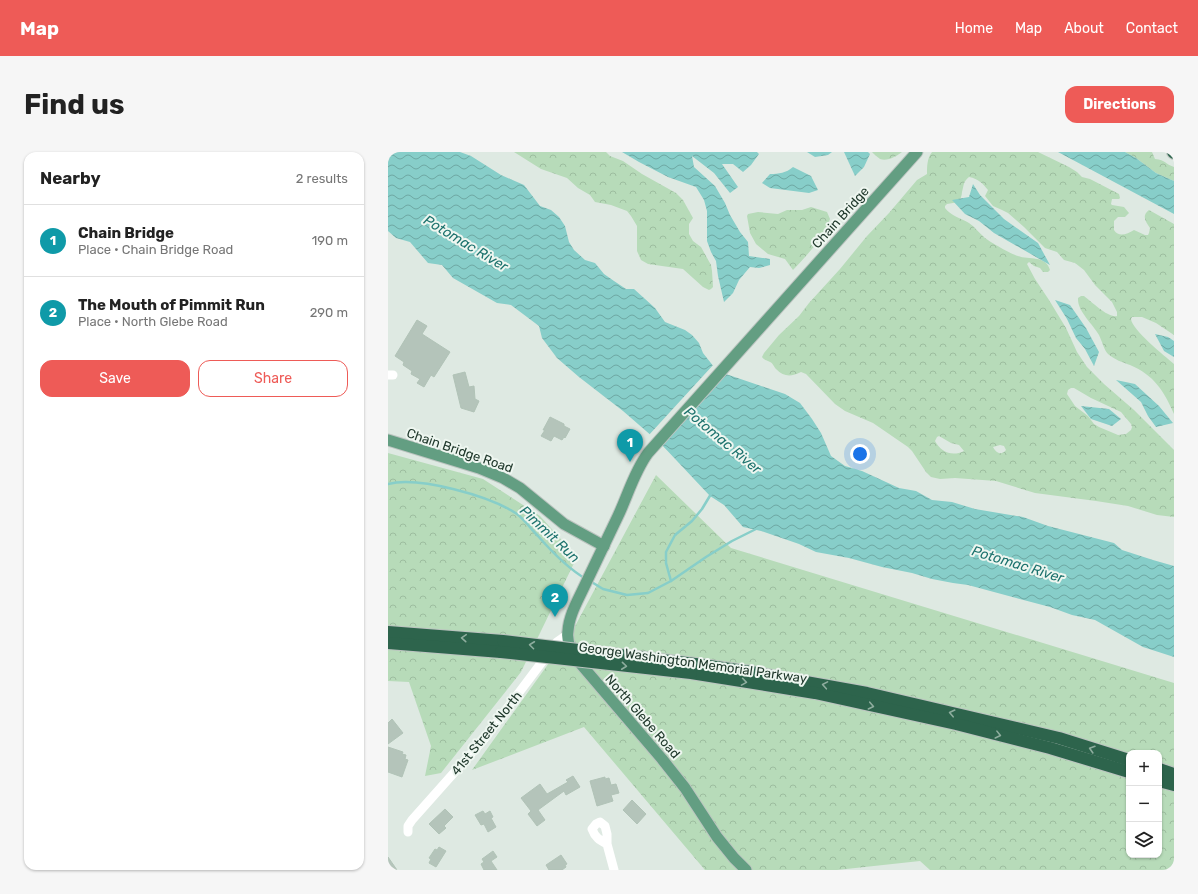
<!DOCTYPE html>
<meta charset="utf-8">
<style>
:root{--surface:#fff;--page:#f6f6f6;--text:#222;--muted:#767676;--line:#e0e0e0;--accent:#ee5b57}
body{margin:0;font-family:Rubik,sans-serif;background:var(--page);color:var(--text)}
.controls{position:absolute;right:12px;bottom:12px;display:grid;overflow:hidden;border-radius:8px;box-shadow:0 1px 3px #0004}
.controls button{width:36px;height:36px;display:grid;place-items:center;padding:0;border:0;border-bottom:1px solid var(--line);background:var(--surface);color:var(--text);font:20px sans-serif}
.you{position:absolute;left:472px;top:302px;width:14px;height:14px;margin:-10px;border:3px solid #fff;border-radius:50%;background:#1a73e8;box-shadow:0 0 0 6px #1a73e833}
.badge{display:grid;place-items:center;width:26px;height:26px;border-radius:50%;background:var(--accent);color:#fff;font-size:13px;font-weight:700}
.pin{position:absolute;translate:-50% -33px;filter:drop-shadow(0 1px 2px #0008)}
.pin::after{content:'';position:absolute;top:21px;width:14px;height:12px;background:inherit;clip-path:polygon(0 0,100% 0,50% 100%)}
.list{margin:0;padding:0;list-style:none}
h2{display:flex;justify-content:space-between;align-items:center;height:52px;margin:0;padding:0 16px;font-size:17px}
h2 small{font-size:13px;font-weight:400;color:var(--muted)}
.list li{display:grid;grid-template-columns:26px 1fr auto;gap:12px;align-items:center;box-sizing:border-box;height:72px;padding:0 16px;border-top:1px solid var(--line)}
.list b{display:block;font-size:15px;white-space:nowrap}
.list p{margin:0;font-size:13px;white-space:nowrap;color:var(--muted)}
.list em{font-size:13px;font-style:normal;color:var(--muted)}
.actions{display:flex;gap:8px;padding:12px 16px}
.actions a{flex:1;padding:9px 0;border:1px solid var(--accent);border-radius:12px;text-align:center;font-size:14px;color:var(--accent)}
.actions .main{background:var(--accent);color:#fff}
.icon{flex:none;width:22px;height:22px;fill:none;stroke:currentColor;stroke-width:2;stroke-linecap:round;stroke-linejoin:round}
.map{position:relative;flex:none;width:786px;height:718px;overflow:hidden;border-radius:12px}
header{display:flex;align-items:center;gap:24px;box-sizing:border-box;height:56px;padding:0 20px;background:var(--accent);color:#fff}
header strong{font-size:19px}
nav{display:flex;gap:22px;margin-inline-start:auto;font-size:14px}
.intro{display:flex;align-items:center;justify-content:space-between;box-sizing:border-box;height:96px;padding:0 24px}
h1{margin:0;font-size:28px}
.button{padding:10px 18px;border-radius:12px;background:var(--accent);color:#fff;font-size:14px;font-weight:700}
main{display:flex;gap:24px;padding:0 24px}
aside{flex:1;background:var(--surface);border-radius:12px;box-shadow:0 1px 3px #0004}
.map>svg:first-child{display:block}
.forest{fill:url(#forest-crowns);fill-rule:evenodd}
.water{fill:url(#water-waves)}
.pier{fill:#dee9e2}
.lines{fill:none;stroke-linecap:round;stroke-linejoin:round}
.stream{stroke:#87cec9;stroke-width:2.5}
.building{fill:#b4c4ba;stroke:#b1c3b7}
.major-casing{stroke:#bcc4c0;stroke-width:13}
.highway-casing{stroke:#bcc4c0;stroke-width:14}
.minor{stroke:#fff;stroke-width:9}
.major{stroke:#639e82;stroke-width:11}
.highway{stroke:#2d644c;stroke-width:12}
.highway-bridge-casing{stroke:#bcc4c0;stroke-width:14;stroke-linecap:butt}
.highway-bridge{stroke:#2d644c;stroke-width:12}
.oneway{stroke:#8ead9e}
.labels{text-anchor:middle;stroke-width:4;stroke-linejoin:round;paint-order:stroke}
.street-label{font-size:13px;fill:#20392c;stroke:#eef6f0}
.water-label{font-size:14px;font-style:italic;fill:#1c726d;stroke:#eef6f0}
</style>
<header>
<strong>Map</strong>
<nav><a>Home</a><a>Map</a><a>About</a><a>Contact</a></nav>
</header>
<div class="intro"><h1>Find us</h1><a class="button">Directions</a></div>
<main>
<aside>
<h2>Nearby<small>2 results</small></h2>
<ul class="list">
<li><span class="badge" style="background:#0f9aa8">1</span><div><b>Chain Bridge</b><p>Place · Chain Bridge Road</p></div><em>190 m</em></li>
<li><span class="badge" style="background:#0f9aa8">2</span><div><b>The Mouth of Pimmit Run</b><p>Place · North Glebe Road</p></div><em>290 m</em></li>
</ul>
<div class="actions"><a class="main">Save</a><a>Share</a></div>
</aside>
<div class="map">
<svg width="786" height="718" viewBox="0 0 786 718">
<defs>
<pattern id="forest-crowns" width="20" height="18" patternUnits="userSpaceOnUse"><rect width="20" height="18" fill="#b7dbb9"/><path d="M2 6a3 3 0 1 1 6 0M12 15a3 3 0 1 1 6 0" fill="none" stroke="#9dbd9f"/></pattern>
<pattern id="water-waves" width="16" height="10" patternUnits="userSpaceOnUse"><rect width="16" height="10" fill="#87cec9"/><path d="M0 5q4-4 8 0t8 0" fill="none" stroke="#6ea8a3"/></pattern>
</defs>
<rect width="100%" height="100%" fill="#dee9e2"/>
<g class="forest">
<path d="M126 0H218L222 4 235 9 254 22 288 41 295 48 305 66 301 72V82L305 89 313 95 323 113 324 119 325 135 323 137 321 138 315 135 295 117 260 112 253 108 249 99V74L243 64 239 59 223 53 207 50 202 43 190 36 179 26 153 17Z"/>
<path d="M484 0H514C509 4 499 10 492 7 489 5 486 2 484 0Z"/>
<path d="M544 0H650L681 15 689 20 694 25 702 27 731 42 732 46 731 47H724L723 52 724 53 736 55 741 61 737 65H730L726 69V78C731 86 739 82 746 78L757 83H760L761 81 762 76C758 70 753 64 761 58L786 72V183L768 171 754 165H744L743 167C744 178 777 204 786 212V262C776 239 766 223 742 213 734 210 727 208 720 202 716 198 714 189 711 183 705 172 689 159 690 146L693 144H696C704 150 720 166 729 164V160L724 150 707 133 696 118 687 111 676 108 669 100 657 96 636 75 620 61 614 58 605 54 597 44 600 38C594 31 591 27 581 25 575 30 576 33 574 40 574 44 572 47 571 50L559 52 557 54V56C563 64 573 66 581 71 587 75 591 81 597 86 602 90 623 102 630 104 641 108 658 103 662 118L660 120H655L652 116 646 114 641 110 639 112 647 127 661 148 678 176 689 200 699 215 716 232 746 258 786 298V365L769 363 740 354 708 349 647 341 608 329 567 326 552 327 543 325 538 320 524 299 520 295 485 271 457 259 447 252 418 222 413 220C403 225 396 225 388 217 386 215 385 211 382 210 378 208 376 208 374 205L376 201 391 183 411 164 421 151 452 117 479 84 501 61 529 28 539 22C539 15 539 6 544 0ZM683 236H686L703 246 733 260 743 272 744 275 743 278 738 282 730 283 711 275 706 272 700 264 687 254 679 242 680 238ZM551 284 563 291 571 293 576 299C564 305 553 300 547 289L549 285ZM612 293 616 294 618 298C613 304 608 301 605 295Z"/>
<path d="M737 0H764L767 7C778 8 777 12 786 15V29L768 21 748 6Z"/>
<path d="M423 55 439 60 442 67C435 87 419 103 405 118L397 107 380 102 368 92 362 81 359 64 360 62 370 60 390 62 399 58H414Z"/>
<path d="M0 301 95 327 152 364 189 405 133 520 53 621 37 624 43 594 21 530 0 529Z"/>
<path d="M268 323 343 396 786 531V718H542L532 709 449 718H317L196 575 84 618 186 476ZM741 601H771V703H741Z"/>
</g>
<g class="water">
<path d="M0 0H72L83 4 113 23 136 33 152 54 163 58 171 65 177 74 181 90 186 98 197 108 207 111 216 122 226 129 238 137H246L267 156 277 170 297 178 304 183 311 191 315 201 326 215 332 220 397 242 412 251 424 267 433 281 443 304 457 314 474 319 511 336 528 339 544 348 564 350 587 357 635 365 660 374 726 391 734 398 765 408 786 414V505L755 495 707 468 684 463 662 455 580 433 565 431 544 427 524 421 494 415 461 406 428 400 411 392 373 379 355 375 336 353 322 344 273 292 235 259 191 225 169 206 154 186 151 174 123 153 109 151 65 126 54 113 40 111 22 90 8 86 0 79Z"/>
<path d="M234 0H369L371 2 363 13 355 20 345 12H334L350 35 342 41 326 21 304 4 306 15 327 34 337 51 342 63 352 80 360 90 361 104 382 107V113L371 116 362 115 351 128 345 141 336 150 330 124 328 109 323 100 319 89V59L316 48 308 35 280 25 251 10Z"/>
<path d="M419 0H444L440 3 427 5Z"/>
<path d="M456 0H480L482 2 476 15 467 24Z"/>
<path d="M670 0H737L748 6 768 21 786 29V62Z"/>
<path d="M405 15 423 24 430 38 421 41 382 36 374 31 382 22C391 22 398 21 405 15Z"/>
<path d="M585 32 592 43 616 67 650 91 662 113 606 81 591 69 577 62 564 48 581 45Z"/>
<path d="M667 148 682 153 698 176 711 200 706 214 697 197 688 186 679 167Z"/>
<path d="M767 182 780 185 786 189V205L776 199Z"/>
<path d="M728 228 747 232 771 254 785 271 768 275 760 264 753 250Z"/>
<path d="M693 254 721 257 733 267 724 274 703 267Z"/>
</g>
<path class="pier" d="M326 212 333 218 340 220 273 295 260 284Z"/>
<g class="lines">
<g class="stream">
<path d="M0 332C31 324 102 344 129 362 137 368 143 377 150 384 164 400 179 416 198 427"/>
<path d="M202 429 215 437 239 443 260 441 283 429 318 405 344 389 368 377"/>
<path d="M283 429 278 411V400L287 383 304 369 314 357 323 342"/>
</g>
</g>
<g class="building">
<path d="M29 168 39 174 34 182 62 200 46 225 43 223 36 235 29 231 32 227 23 222 24 219 15 213 16 210 7 204Z"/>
<path d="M77 220 81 235 86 234 87 247 91 249 86 260 73 256 65 223Z"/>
<path d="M162 265 176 272V274L182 277 177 286 176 285 174 288 166 284 163 289 153 284 157 278H155Z"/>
<path d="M4 567 15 581 0 592V571Z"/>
<path d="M0 595 15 600 14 602 18 603 17 607 20 608 14 625 0 620Z"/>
<path d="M185 624 192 635 178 643 176 639 150 658 157 668 149 674 140 662 143 659 133 646 152 632 159 642 180 630 178 628Z"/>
<path d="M217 625V627L221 626 223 633 228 632 231 641 223 643 225 649 209 654 202 629Z"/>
<path d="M244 648 258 662 249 672 235 658Z"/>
<path d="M57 657 65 665 56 674 58 676 51 682 41 672Z"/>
<path d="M95 659 97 662 102 659 105 665 103 666 108 675 100 680 96 672 93 673 87 663Z"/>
<path d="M51 695 58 699 48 715 41 711 43 707 41 706 47 697 49 698Z"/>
<path d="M105 699 109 705 103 709 109 718H96L93 712 96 710 94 707Z"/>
<path d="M173 703 179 712 177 713 178 715 174 718H161L158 713Z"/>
<path d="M0 705 9 718H0Z"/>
</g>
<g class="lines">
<defs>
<g id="major">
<path d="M0 288 91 316 115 326 132 336 176 372 216 394"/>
<path d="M358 718 346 706 329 685 297 636 274 607 191 510C184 501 178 490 180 479 181 463 190 448 197 433 208 410 219 387 230 364 240 343 246 320 260 301L529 0"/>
</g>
<g id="highway">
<path d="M785 0 786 1"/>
<path d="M0 480 115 489"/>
<path d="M0 491 113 500"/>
<path d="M307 512 363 520 479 541 671 586 741 608"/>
<path d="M303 521 427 541 568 572 662 596 741 620"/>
<path d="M771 617 786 622"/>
<path d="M771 629 786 633"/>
</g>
</defs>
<use href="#major" class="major-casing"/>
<use href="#highway" class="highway-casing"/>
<g class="minor">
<path d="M0 223H5"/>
<path d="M20 680V674L24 668 96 587 169 490 179 483"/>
<path d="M219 692C211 688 207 685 204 677L208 672 212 670 217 674 219 682V692L226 718"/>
</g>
<use href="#major" class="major"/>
<use href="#highway" class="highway"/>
<defs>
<g id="highway-bridge">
<path d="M115 489 307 512"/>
<path d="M113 500 303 521"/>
</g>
</defs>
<use href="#highway-bridge" class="highway-bridge-casing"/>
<use href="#highway-bridge" class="highway-bridge"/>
</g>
<defs><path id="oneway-chevron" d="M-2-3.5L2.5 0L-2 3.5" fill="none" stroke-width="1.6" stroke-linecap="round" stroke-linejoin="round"/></defs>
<g class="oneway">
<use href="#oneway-chevron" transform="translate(76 486) rotate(-176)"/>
<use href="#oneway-chevron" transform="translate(144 493) rotate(-173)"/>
<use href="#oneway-chevron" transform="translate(236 514) rotate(6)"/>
<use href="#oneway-chevron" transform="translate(356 530) rotate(9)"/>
<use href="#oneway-chevron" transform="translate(437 533) rotate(-170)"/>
<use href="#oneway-chevron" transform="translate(483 554) rotate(12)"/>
<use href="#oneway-chevron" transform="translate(564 561) rotate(-167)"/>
<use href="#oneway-chevron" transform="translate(610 583) rotate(14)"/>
<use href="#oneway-chevron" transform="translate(704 597) rotate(-163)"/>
</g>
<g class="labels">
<g class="street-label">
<text transform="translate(452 65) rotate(-48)" y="5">Chain Bridge</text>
<text transform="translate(72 298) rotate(19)" y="5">Chain Bridge Road</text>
<text transform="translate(305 510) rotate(8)" y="5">George Washington Memorial Parkway</text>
<text transform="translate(255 564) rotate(49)" y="5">North Glebe Road</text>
<text transform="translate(98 581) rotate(-51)" y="5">41st Street North</text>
</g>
<g class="water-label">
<text transform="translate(78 91) rotate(31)" y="5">Potomac River</text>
<text transform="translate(335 288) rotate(40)" y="5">Potomac River</text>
<text transform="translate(162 382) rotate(43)" y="5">Pimmit Run</text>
<text transform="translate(630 412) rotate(17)" y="5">Potomac River</text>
</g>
</g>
</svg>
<div class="controls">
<button>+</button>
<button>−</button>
<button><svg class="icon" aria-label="layers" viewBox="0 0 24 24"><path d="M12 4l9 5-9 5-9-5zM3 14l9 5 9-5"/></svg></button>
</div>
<div class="you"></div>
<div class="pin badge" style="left:242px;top:310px;background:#0f9aa8">1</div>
<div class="pin badge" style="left:167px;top:465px;background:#0f9aa8">2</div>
</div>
</main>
